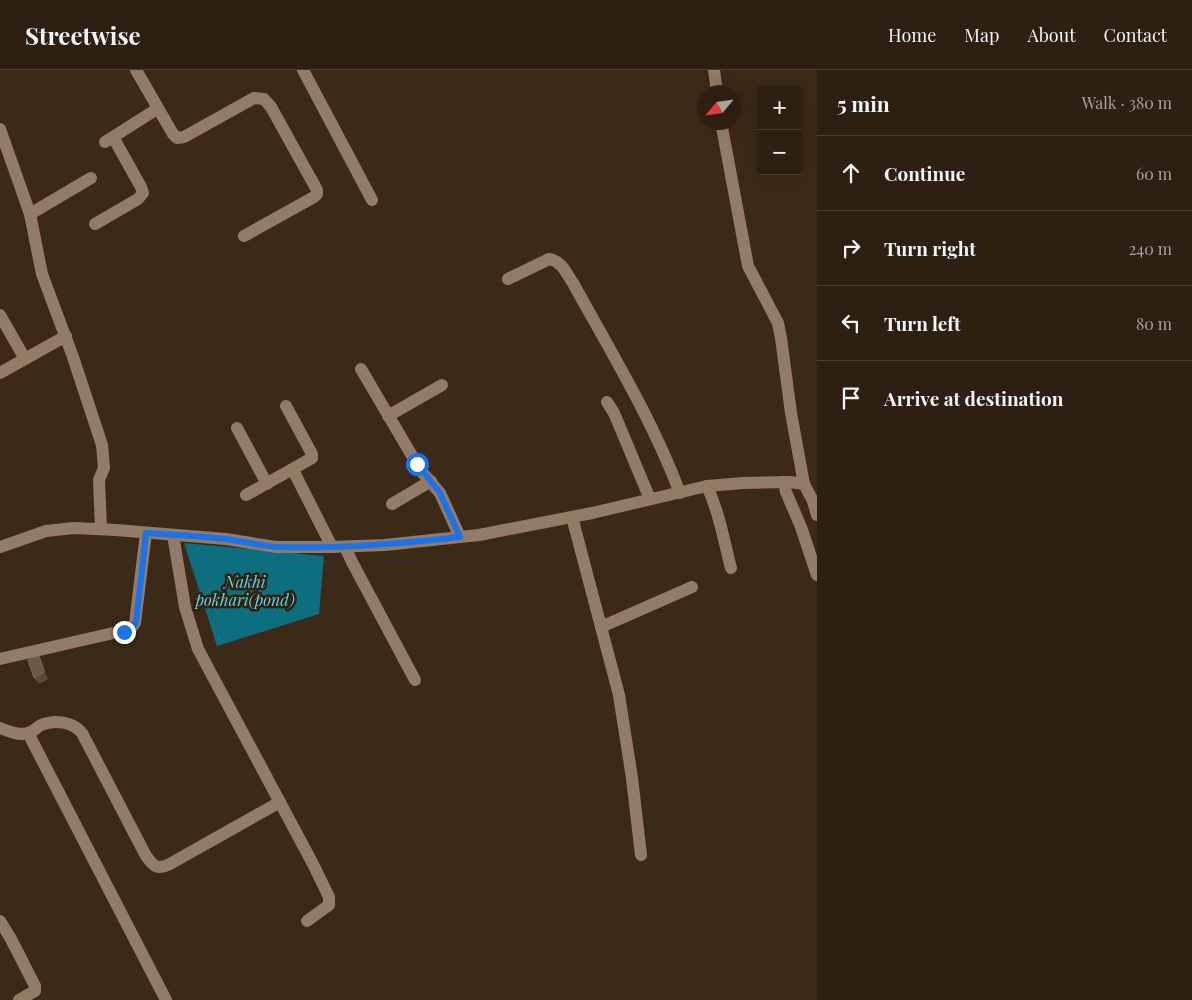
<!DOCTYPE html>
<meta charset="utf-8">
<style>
:root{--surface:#2d2012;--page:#35281b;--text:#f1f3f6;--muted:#a7a39f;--line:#483e32}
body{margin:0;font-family:"Playfair Display",serif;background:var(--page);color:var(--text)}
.controls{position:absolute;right:15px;top:15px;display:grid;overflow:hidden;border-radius:5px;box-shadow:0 5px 20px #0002}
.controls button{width:45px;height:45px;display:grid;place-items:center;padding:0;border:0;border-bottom:1px solid var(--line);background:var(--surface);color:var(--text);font:25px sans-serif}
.compass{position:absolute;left:697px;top:15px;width:45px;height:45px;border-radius:50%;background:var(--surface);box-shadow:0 5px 20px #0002;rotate:241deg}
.stop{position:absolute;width:15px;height:15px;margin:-11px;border:4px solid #1a73e8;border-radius:50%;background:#fff}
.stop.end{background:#1a73e8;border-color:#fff;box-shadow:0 1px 5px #0008}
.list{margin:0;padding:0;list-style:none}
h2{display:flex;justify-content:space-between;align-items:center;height:65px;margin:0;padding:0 20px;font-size:21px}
h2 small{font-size:16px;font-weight:400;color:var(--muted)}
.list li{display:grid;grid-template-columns:32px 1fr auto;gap:15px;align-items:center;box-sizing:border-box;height:75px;padding:0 20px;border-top:1px solid var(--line)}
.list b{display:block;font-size:19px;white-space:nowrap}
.list em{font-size:16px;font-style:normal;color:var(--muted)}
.icon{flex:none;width:28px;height:28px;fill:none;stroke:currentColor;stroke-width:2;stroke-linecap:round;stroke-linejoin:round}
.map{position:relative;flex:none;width:817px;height:930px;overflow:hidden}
header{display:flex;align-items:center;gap:30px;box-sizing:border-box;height:70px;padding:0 25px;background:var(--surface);border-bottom:1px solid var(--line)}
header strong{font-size:24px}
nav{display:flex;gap:28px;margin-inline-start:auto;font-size:18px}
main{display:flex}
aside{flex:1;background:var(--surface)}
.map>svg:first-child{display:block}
.water{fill:#0d6e80}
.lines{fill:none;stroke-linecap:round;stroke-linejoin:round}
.minor{stroke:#927c68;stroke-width:12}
.wall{fill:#594b35}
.shaded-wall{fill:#473823}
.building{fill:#685a45;stroke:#7b6d5a}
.route{stroke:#1a73e8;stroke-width:6}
.labels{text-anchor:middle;stroke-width:5;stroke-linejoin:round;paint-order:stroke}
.water-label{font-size:16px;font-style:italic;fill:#5ad5ef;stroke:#32200e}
</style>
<header>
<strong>Streetwise</strong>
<nav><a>Home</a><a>Map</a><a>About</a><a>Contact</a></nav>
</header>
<main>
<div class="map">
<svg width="817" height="930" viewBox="0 0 817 930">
<rect width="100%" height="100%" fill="#3c2a18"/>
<path class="water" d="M184 473 324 486 319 544 217 576Z"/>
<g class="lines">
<g class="minor">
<path d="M136 0 173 64 177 68 184 67 254 28 264 29 271 37 317 120V124L314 127 244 166"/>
<path d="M303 0 372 130"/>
<path d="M714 0 717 22"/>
<path d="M721 52 748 196 778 253 781 268 791 343 804 414"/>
<path d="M0 59 30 144 42 204 73 287 102 375 104 398 99 410 101 459"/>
<path d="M105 72 157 39"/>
<path d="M30 144 91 108"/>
<path d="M95 154 138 129 143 123 141 117 113 67"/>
<path d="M508 209 549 189C562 191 566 203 573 213 611 282 652 349 680 423"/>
<path d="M0 245 25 289"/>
<path d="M361 299 421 401 440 423 460 467"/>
<path d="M0 303 66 266"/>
<path d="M607 332 614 343 650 429"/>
<path d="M388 346 442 315"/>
<path d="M237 358 267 414"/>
<path d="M293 400 332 477"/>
<path d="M784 412 786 422 801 457 817 505"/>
<path d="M707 416C719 442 724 471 731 498"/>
<path d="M246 425 312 388V384L286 336"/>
<path d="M392 434 431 411"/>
<path d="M572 447 619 625 632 708 641 785"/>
<path d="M173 465 185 537 198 579 313 794 329 827V835L307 851"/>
<path d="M0 477 46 461 74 458 116 460 226 469 276 477H332L385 475 479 465 592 443 707 416 743 413 790 412 804 414 813 431 817 445"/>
<path d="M345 477 352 492 415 610"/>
<path d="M601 557 692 517"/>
<path d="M0 589 131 559 135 553 146 463"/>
<path d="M0 658C8 661 19 666 28 663 33 662 37 657 41 655 55 649 73 652 82 663L146 786C153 795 156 800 168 795L280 732"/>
<path d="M28 663 166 930"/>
<path d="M0 851 11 869 35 916V921L19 930"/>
</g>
</g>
<path class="wall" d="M43 593 48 609 39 614 34 608Z"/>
<path class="shaded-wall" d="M39 586 43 593 48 609 44 602Z"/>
<path class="building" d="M39 586 44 602 34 608 28 590Z"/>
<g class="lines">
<path class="route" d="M124 562 131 559 136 553 146 463C172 465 199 466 225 469 243 471 261 476 278 477 339 479 400 474 460 467L440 423 417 394"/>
</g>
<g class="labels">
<g class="water-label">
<text x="245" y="518">Nakhi<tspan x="245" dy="18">pokhari(pond)</tspan></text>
</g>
</g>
</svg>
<div class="controls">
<button>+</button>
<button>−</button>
</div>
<svg class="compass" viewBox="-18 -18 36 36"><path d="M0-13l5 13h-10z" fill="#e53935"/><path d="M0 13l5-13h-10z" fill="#a7a39f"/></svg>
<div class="stop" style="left:417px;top:394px"></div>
<div class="stop end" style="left:124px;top:562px"></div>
</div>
<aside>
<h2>5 min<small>Walk · 380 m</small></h2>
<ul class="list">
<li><svg class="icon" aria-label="ahead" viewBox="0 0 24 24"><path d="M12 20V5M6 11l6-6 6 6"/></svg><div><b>Continue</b></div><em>60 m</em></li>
<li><svg class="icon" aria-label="right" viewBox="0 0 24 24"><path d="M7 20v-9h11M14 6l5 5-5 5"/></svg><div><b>Turn right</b></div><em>240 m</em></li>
<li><svg class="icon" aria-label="left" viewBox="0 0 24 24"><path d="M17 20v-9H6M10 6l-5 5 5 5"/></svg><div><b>Turn left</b></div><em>80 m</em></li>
<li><svg class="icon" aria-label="arrive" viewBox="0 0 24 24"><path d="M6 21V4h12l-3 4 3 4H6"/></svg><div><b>Arrive at destination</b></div></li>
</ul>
</aside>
</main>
